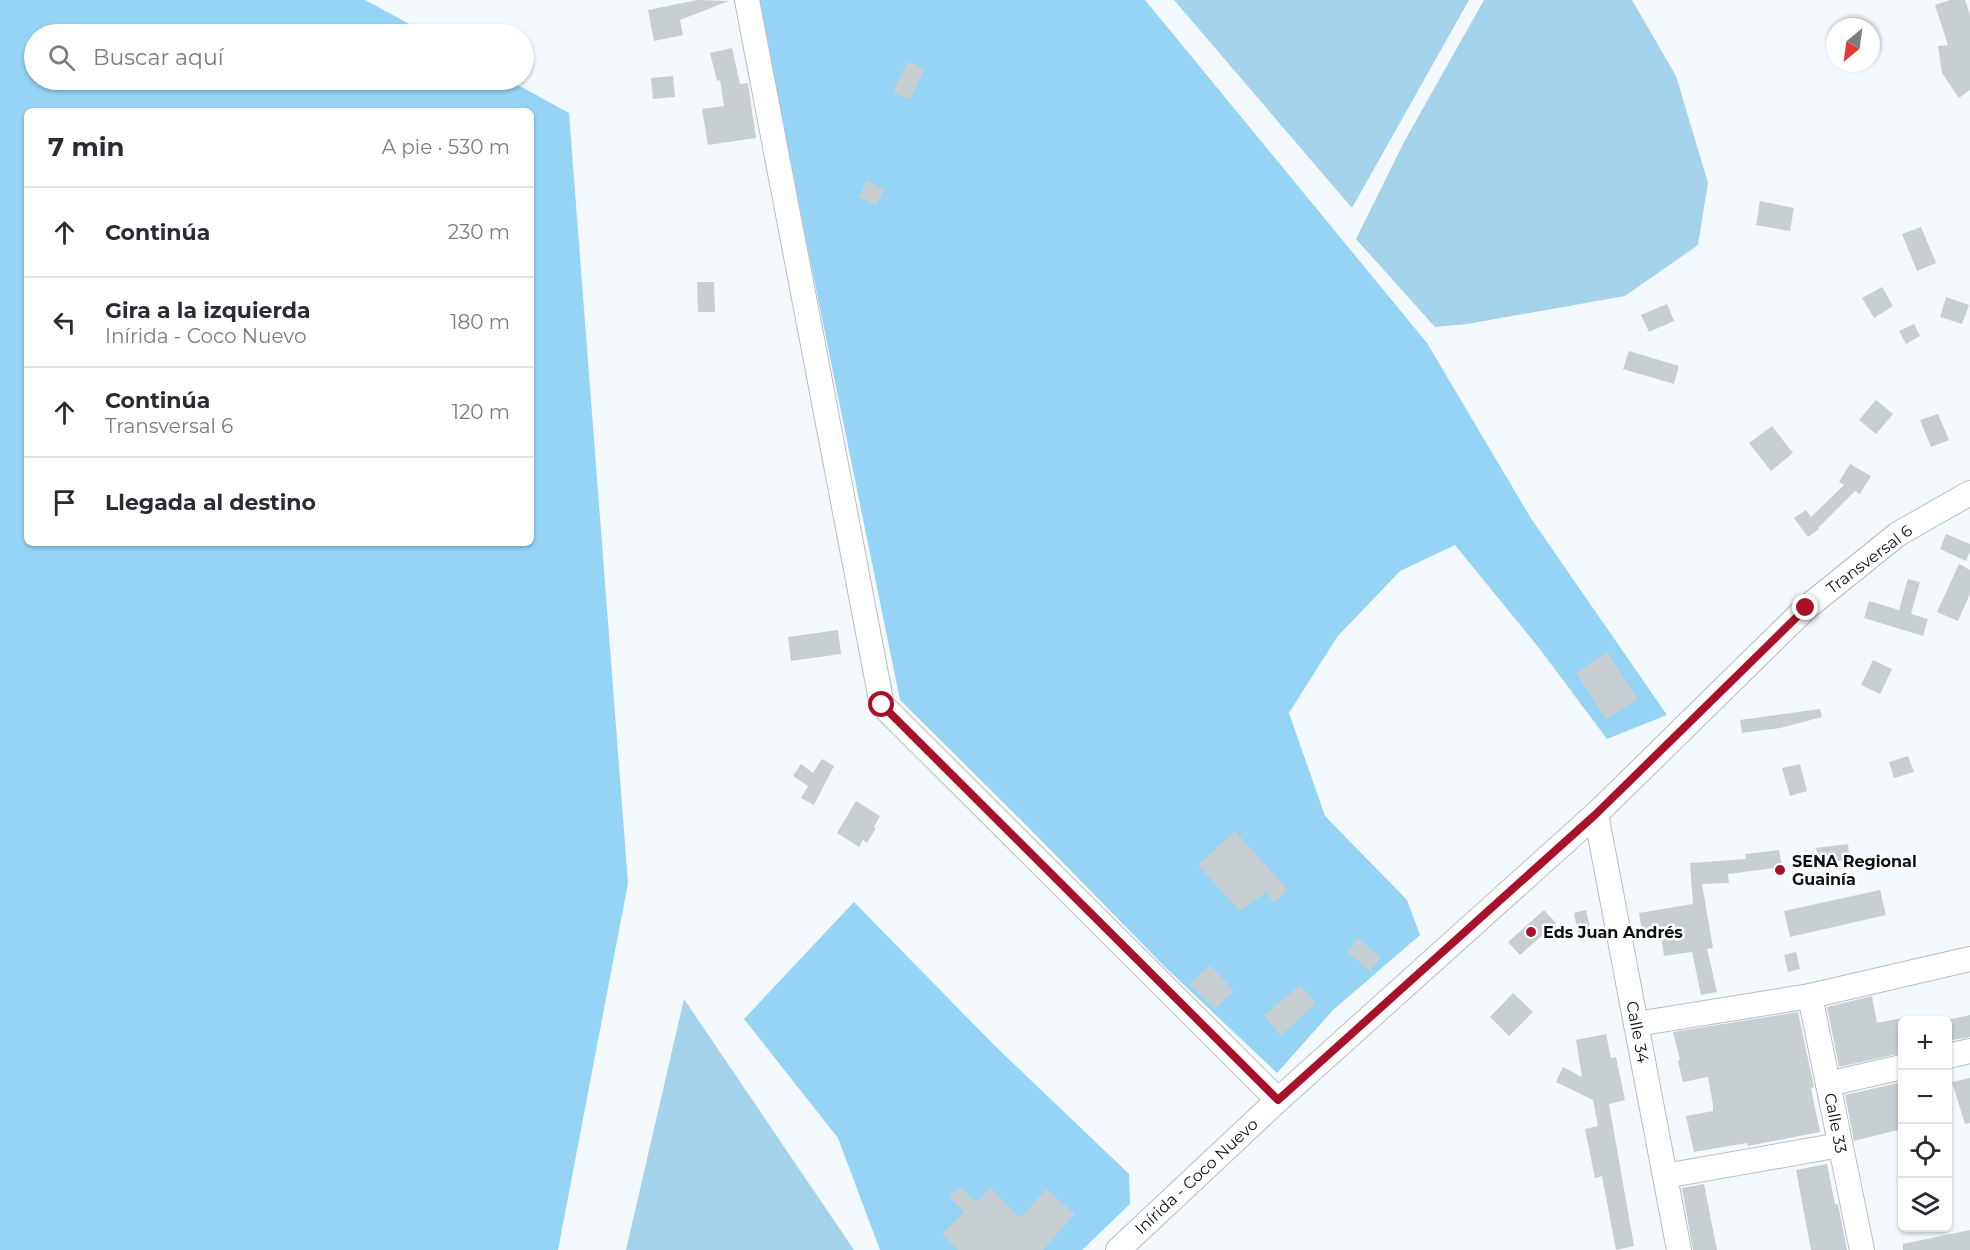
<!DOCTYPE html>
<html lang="es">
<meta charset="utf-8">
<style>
:root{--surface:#fff;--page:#f2f2f3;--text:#2b2b33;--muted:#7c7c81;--line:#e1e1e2}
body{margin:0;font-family:Montserrat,sans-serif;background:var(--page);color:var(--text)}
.controls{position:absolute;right:18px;bottom:18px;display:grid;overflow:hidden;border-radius:9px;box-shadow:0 2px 4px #0004}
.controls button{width:54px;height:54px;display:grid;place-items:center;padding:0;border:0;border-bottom:2px solid var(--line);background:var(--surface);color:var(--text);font:30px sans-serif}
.compass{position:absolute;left:1826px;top:18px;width:54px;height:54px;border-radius:50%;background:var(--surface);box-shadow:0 2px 4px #0004;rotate:209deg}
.stop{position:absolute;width:18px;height:18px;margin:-14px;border:4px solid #a81129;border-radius:50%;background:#fff}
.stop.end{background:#a81129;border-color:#fff;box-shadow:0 2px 6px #0008}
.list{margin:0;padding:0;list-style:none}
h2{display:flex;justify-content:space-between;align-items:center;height:78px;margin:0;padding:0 24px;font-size:26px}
h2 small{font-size:20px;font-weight:400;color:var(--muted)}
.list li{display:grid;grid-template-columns:39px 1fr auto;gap:18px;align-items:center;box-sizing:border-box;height:90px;padding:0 24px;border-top:2px solid var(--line)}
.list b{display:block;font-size:22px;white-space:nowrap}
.list p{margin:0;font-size:20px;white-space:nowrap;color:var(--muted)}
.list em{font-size:20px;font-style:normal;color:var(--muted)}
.icon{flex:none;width:33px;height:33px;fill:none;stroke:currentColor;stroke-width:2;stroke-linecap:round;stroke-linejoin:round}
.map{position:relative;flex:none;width:1970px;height:1250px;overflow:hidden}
.search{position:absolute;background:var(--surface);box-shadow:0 2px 4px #0004;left:24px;top:24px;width:510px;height:66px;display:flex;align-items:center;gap:15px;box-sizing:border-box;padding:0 21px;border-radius:33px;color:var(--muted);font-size:22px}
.panel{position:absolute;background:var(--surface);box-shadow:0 2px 4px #0004;left:24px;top:108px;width:510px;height:438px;border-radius:9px}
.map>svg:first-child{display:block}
.green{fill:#a5d3eb}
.forest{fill:#95d4f4;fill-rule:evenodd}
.building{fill:#c8cfd2}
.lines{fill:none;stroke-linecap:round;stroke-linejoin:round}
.minor-casing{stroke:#b8bec2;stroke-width:26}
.minor{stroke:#fff;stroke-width:24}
.route{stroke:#a81129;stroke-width:8}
.poi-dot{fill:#a81129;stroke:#fff;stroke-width:2}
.labels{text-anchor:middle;stroke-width:5;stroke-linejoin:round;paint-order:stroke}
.street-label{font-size:16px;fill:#0e1011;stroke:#fff}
.poi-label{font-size:16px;font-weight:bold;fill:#0e1011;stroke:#fff;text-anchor:start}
</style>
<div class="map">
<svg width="1970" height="1250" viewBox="0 0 1970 1250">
<rect width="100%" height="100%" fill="#f3f9fd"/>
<g class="green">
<path d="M1174 0H1469L1352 208Z"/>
<path d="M1484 0H1632L1676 76 1708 183 1698 245 1625 296 1467 324 1435 327 1356 239 1404 142Z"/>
<path d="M684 999 854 1250H626Z"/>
</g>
<g class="forest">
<path d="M0 0H365L428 34H34V80H509L569 113 628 883 558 1250H0ZM27 111H531V543H27Z"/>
<path d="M757 0H1145L1427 343 1532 520 1667 715 1607 739 1539 648 1455 545 1400 571 1337 637 1289 713 1325 816 1407 900 1420 935 1333 1010 1277 1073 1165 967 1031 830 900 700Z"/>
<path d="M854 902 994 1045 1129 1174 1130 1204 1082 1250H880L838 1138 744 1019Z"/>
</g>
<g class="building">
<path d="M697 0 729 1 680 20 683 35 654 41 648 10Z"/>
<path d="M1950 0H1965L1970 15V90L1959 98 1942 73 1938 46 1948 45 1935 5Z"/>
<path d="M732 48 740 84 748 83 756 138 708 145 702 109 724 106 720 80 717 81 710 53Z"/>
<path d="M908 61 924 69 910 100 893 92Z"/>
<path d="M673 76 675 97 653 99 651 78Z"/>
<path d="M867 181 884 189 876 205 859 197Z"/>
<path d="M1760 201 1794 208 1790 231 1756 225Z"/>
<path d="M1921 227 1936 263 1917 271 1902 234Z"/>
<path d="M697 282H714L715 312H698Z"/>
<path d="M1882 287 1893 306 1874 318 1862 298Z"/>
<path d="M1946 297 1969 305 1962 324 1940 317Z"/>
<path d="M1667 304 1674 321 1649 332 1641 315Z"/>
<path d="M1914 324 1920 336 1906 344 1899 331Z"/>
<path d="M1629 351 1679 366 1674 384 1623 369Z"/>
<path d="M1876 400 1893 414 1876 434 1859 420Z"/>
<path d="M1938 414 1949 440 1931 447 1920 420Z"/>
<path d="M1772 426 1793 453 1771 471 1749 443Z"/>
<path d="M1850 464 1871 476 1860 494 1855 491 1818 528 1819 529 1808 537 1794 518 1806 510 1811 517 1844 485 1839 482Z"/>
<path d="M1946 534 1970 544V552L1966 561 1940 549Z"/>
<path d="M1959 564 1970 570V594L1958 621 1937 612Z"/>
<path d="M1908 579 1920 582 1911 614 1928 619 1923 636 1864 618 1869 601 1899 610Z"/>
<path d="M838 630 841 654 791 661 788 637Z"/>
<path d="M1607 652 1638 699 1606 719 1576 673Z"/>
<path d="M1873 660 1892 669 1880 694 1861 685Z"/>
<path d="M1820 709 1822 717 1780 728 1742 733 1740 720Z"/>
<path d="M1908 756 1914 772 1894 778 1889 762Z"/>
<path d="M822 759 834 766 814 805 801 798 808 786 793 776 801 764 813 773Z"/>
<path d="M1800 764 1807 791 1790 796 1782 768Z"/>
<path d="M856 801 880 816 874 827 876 828 867 843 863 840 859 847 837 833Z"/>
<path d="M1235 831 1288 890 1274 903 1266 892 1240 911 1198 865Z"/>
<path d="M1848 844 1850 860 1819 864 1816 848Z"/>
<path d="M1779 850 1782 867 1728 874 1729 883 1702 884 1713 948 1707 949 1717 992 1701 995 1692 952 1664 956 1660 928 1642 931 1639 913 1693 904 1690 863 1746 859 1745 854Z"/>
<path d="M1880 890 1886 915 1790 937 1784 911Z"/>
<path d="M1544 910 1556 923 1520 955 1508 942Z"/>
<path d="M1586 910 1591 932 1578 934 1574 913Z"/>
<path d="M1358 938 1381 958 1370 971 1347 952Z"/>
<path d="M1796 952 1800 969 1788 972 1784 955Z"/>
<path d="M1210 965 1234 991 1215 1009 1190 984Z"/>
<path d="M1300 985 1316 1003 1281 1035 1264 1016Z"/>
<path d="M1513 993 1533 1012 1509 1036 1490 1017Z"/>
<path d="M1872 996 1877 1023 1902 1018V1053L1839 1067 1827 1007Z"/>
<path d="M1798 1012 1814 1087 1811 1088 1820 1132 1748 1146 1747 1143 1694 1152 1686 1116 1713 1111V1105L1708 1077 1683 1082 1678 1061 1680 1060 1673 1032Z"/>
<path d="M1970 1015V1037L1947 1041V1020Z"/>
<path d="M1606 1034 1611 1058 1616 1057 1625 1100 1609 1104 1634 1246 1616 1250 1602 1176 1595 1178 1585 1129 1598 1126 1593 1100 1556 1082 1563 1067 1582 1077 1576 1040Z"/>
<path d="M1970 1078V1123L1965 1124 1952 1082Z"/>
<path d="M1902 1082V1129L1854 1141 1845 1095Z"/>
<path d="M1827 1164 1835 1204H1838L1847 1250H1811L1796 1170Z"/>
<path d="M1704 1184 1717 1250H1693L1682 1188Z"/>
<path d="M960 1187 976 1203 991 1188 1020 1218 1046 1189 1075 1214 1043 1250H958L942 1234 964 1212 949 1197Z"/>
<path d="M1970 1230V1250H1903V1244Z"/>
</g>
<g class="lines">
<defs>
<g id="minor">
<path d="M747 0 882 705 1278 1100"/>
<path d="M1596 814 1679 1250"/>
<path d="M1810 996 1862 1250"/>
<path d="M1636 1024 1810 996 1970 959"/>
<path d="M1948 1056 1970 1051"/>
<path d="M1828 1084 1902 1067"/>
<path d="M1665 1176 1840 1145"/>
<path d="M1118 1250 1278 1100 1596 814 1806 608 1898 534 1970 493"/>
</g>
</defs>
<use href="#minor" class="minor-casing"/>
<use href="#minor" class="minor"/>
</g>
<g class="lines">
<path class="route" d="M882 705 1278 1100 1596 814 1806 608"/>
</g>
<g class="poi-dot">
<circle cx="1780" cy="870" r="6"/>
<circle cx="1531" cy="932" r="6"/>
</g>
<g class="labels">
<g class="street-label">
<text transform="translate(1869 559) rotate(-37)" y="6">Transversal 6</text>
<text transform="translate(1638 1032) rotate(79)" y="6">Calle 34</text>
<text transform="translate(1836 1123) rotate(79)" y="6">Calle 33</text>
<text transform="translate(1196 1176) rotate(-43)" y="6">Inírida - Coco Nuevo</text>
</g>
<g class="poi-label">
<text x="1792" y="867">SENA Regional<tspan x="1792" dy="18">Guainía</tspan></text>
<text x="1543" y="938">Eds Juan Andrés</text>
</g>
</g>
</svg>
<div class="controls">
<button>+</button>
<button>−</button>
<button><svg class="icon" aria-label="locate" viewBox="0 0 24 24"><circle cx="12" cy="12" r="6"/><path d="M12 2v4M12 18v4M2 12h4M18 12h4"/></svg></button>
<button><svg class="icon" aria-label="layers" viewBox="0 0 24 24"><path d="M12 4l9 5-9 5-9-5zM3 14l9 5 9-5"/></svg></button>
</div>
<svg class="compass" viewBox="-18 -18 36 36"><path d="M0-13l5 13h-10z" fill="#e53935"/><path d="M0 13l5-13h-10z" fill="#7c7c81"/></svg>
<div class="stop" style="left:882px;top:705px"></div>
<div class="stop end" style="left:1806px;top:608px"></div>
<div class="search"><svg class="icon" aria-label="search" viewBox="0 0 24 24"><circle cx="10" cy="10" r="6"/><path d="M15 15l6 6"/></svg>Buscar aquí</div>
<section class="panel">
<h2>7 min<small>A pie · 530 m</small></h2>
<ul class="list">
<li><svg class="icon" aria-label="ahead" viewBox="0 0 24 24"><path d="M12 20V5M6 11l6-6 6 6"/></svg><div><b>Continúa</b></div><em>230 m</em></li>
<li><svg class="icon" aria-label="left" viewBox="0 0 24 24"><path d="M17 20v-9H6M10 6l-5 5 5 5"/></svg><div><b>Gira a la izquierda</b><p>Inírida - Coco Nuevo</p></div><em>180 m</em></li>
<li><svg class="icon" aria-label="ahead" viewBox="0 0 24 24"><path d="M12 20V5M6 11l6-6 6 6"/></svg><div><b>Continúa</b><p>Transversal 6</p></div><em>120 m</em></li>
<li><svg class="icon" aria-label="arrive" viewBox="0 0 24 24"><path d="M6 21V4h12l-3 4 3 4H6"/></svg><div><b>Llegada al destino</b></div></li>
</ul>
</section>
</div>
